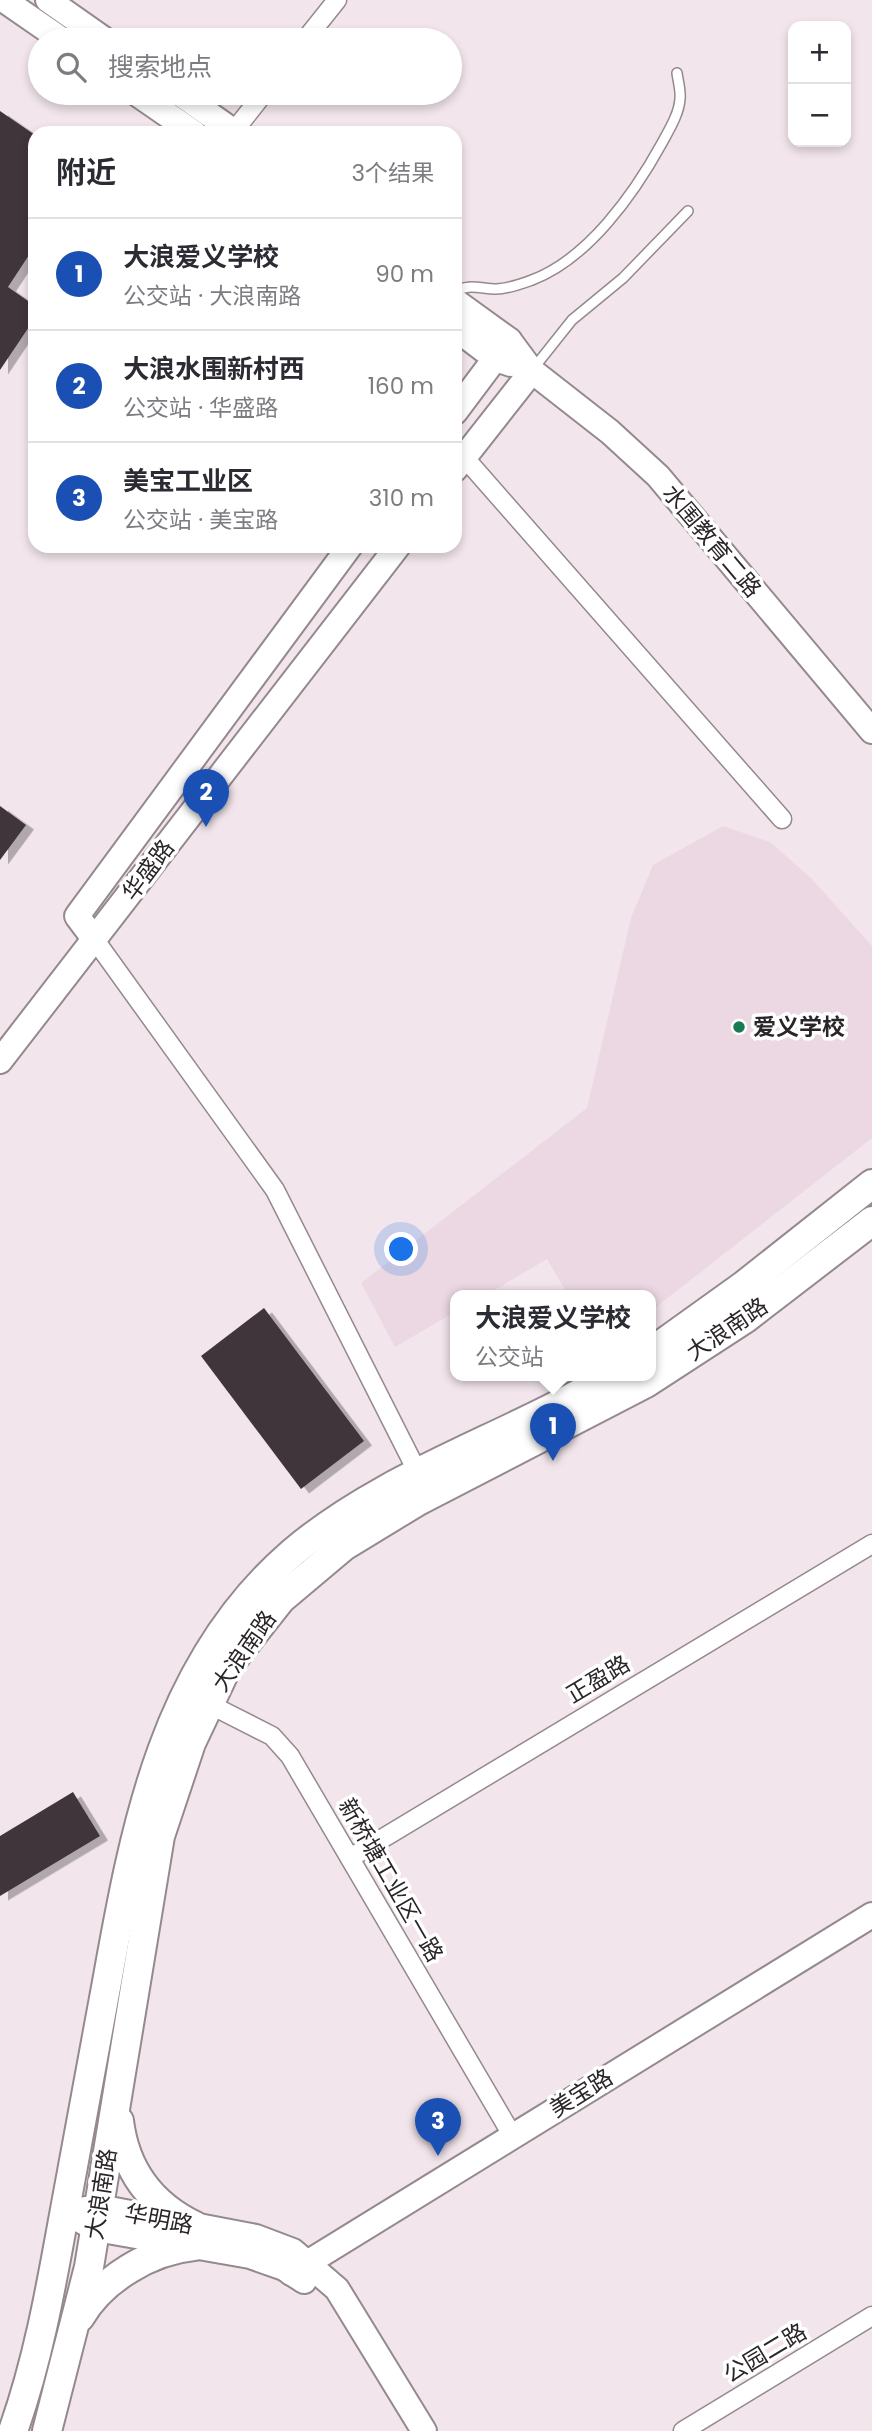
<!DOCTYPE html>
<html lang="zh">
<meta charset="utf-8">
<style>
:root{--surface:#fff;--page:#f2f2f3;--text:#2b2b33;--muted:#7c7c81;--line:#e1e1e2;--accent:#2563eb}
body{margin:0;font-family:Poppins,"Noto Sans SC",sans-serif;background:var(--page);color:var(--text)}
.controls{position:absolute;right:21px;top:21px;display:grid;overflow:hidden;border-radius:14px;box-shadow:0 4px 10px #0003}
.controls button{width:63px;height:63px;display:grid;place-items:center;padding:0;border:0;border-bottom:2px solid var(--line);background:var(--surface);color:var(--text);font:35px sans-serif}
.you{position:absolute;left:402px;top:1250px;width:24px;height:24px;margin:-18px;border:5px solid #fff;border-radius:50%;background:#1a73e8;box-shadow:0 0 0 10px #1a73e833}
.badge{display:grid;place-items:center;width:46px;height:46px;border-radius:50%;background:var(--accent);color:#fff;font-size:23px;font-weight:700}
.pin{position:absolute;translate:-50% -58px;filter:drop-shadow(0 2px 4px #0008)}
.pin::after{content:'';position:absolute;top:37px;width:24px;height:21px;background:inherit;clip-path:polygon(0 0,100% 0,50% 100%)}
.popup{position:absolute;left:450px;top:1290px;width:206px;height:91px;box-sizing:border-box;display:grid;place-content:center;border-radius:14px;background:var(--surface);filter:drop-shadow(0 2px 5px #0005);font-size:23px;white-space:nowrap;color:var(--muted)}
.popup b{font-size:26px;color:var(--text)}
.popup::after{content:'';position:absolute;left:50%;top:100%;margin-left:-14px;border:14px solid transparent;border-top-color:var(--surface)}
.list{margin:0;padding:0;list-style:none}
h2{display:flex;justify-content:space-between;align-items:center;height:91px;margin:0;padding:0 28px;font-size:30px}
h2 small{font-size:23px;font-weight:400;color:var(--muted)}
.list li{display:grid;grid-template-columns:46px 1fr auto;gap:21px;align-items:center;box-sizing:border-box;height:112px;padding:0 28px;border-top:2px solid var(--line)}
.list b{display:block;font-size:26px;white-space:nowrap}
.list p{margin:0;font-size:23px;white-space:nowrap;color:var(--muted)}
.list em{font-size:23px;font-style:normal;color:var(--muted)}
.icon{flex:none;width:38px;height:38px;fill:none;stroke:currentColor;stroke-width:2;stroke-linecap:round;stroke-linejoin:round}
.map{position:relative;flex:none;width:872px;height:2431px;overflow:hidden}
.search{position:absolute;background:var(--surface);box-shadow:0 4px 10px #0003;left:28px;top:28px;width:434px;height:77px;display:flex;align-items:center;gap:18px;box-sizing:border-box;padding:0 24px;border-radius:38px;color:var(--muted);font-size:26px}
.panel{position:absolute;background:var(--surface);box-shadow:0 4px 10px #0003;left:28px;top:126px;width:434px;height:427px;border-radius:21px}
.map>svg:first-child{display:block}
.built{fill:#ecd8e3}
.building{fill:#3f353b;filter:url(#shadow)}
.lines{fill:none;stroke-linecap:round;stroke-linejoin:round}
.lane-casing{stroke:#94898f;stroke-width:12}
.street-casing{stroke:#94898f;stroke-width:21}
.secondary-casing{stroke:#94898f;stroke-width:28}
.primary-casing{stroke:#94898f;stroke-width:32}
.lane{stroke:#fff;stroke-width:9}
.street{stroke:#fff;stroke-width:18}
.secondary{stroke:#fff;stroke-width:24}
.primary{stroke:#fff;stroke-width:28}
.poi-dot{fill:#187b53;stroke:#fff;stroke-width:2.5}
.labels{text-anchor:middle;stroke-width:7;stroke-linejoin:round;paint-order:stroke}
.street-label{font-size:23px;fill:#2a2528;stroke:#fff}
.poi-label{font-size:23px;font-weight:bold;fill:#2a2528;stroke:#fff;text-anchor:start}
</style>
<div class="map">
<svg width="872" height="2431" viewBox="0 0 872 2431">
<defs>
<filter id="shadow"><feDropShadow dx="8" dy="4.5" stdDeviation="0" flood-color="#0004"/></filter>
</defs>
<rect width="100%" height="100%" fill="#f2e5ec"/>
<path class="built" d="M723 826 770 842 811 878 872 946V1138L651 1311V1295H568L547 1259 486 1295H455V1312L395 1347 361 1283 587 1108 631 918 653 865Z"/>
<g class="building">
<path d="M0 111 35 135V246L8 287 35 306V318L0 370Z"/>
<path d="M0 806 26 825 0 860Z"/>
<path d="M264 1308 364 1441 301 1489 201 1356Z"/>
<path d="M73 1792 100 1836 0 1896V1836Z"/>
</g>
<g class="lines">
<defs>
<g id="lane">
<path d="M455 292C467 283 482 289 496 289 508 289 521 284 532 280 588 259 634 194 662 143 669 130 679 114 680 99 681 91 678 81 677 73"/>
<path d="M533 369 572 320 623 278 688 211"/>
</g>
<g id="street">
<path d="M305 40 337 0"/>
<path d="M234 131 264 93"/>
<path d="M464 457 782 819"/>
<path d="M95 940 275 1190 418 1473"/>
<path d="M201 1700 272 1736 290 1756 512 2135"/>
<path d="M350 1858 872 1544"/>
<path d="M683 2431 872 2316"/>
</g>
<g id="secondary">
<path d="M4 0 62 40"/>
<path d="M48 0 105 40"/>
<path d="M136 93 194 133"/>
<path d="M179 93 236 133"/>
<path d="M455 301 509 340 532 371 610 432 658 476 872 731"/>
<path d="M455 328 496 359 511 364"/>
<path d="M455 412 509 340"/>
<path d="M455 469 532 371"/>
<path d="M95 940 77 916 350 546"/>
<path d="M0 1061 398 546"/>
<path d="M65 2212 99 2207 256 2237 293 2251 337 2289 424 2431"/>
<path d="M78 2219 96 2229 250 2256 284 2268 304 2281"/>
<path d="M291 2273 872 1915"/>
</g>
<g id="primary">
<path d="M651 1352 743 1286 872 1184"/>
<path d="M119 2121C125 2170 151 2205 195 2226"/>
<path d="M80 2317C102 2279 151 2250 194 2246"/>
<path d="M13 2431C38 2361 51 2287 64 2215 78 2137 93 2060 107 1982 135 1825 165 1663 292 1553 386 1473 508 1438 612 1375"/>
<path d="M47 2431 89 2267 160 1836 191 1743 227 1667 281 1599 344 1546 418 1501 646 1383 746 1318 872 1221"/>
</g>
</defs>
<use href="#lane" class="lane-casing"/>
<use href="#street" class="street-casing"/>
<use href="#secondary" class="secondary-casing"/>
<use href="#primary" class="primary-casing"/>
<use href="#lane" class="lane"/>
<use href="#street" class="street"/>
<use href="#secondary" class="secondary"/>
<use href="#primary" class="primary"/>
</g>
<circle class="poi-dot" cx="739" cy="1027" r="7"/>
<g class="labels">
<g class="street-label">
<text transform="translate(712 541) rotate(50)" y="8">水围教育二路</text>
<text transform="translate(148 870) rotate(-53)" y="8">华盛路</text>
<text transform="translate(727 1329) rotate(-34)" y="8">大浪南路</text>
<text transform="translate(244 1651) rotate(-55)" y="8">大浪南路</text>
<text transform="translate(598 1679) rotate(-31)" y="8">正盈路</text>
<text transform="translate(391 1880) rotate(60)" y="8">新桥塘工业区一路</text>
<text transform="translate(581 2093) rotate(-32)" y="8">美宝路</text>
<text transform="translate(101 2194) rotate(-81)" y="8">大浪南路</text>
<text transform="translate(159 2219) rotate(11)" y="8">华明路</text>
<text transform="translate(765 2353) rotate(-31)" y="8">公园二路</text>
</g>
<g class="poi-label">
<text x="753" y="1035">爱义学校</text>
</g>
</g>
</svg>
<div class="controls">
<button>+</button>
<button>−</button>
</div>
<div class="you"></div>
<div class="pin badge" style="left:553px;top:1461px;background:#1a4fb4">1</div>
<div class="popup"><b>大浪爱义学校</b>公交站</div>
<div class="pin badge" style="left:206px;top:827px;background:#1a4fb4">2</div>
<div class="pin badge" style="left:438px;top:2156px;background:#1a4fb4">3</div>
<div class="search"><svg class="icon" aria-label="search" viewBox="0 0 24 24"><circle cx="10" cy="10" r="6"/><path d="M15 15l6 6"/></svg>搜索地点</div>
<section class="panel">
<h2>附近<small>3个结果</small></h2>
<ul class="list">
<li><span class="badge" style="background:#1a4fb4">1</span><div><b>大浪爱义学校</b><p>公交站 · 大浪南路</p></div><em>90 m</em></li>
<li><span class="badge" style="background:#1a4fb4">2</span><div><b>大浪水围新村西</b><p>公交站 · 华盛路</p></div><em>160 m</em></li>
<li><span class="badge" style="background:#1a4fb4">3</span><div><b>美宝工业区</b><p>公交站 · 美宝路</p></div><em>310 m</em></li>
</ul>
</section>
</div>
